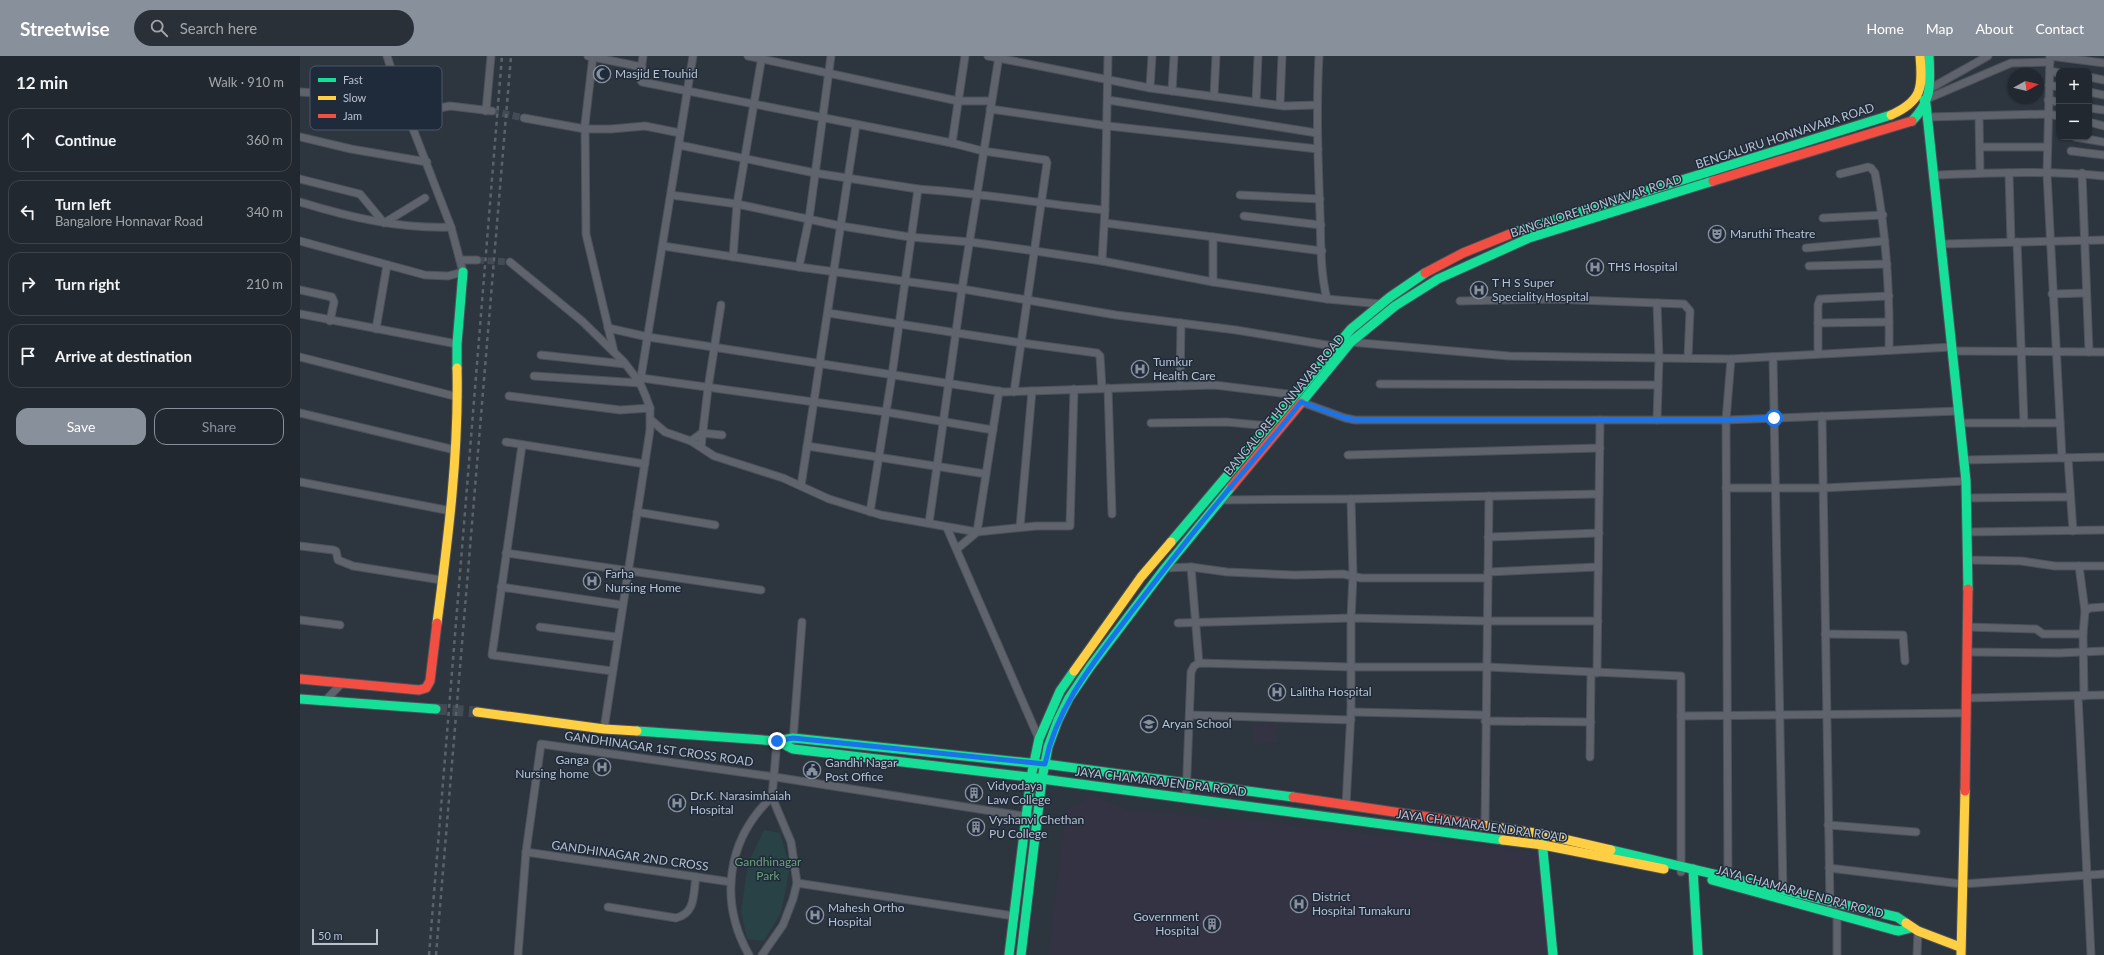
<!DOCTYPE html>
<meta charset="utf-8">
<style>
:root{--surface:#22282f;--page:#2a3037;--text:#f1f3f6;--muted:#a2a6aa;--line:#3f444b;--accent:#88909c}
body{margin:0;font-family:Lato,sans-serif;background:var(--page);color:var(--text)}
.controls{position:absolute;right:12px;top:12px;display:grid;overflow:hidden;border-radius:8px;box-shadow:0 1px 3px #0004}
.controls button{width:36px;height:36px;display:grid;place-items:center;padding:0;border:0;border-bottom:1px solid var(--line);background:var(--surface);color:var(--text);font:20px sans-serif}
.compass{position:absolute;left:1708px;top:12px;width:36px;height:36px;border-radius:50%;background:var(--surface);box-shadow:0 1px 3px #0004;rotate:82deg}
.scale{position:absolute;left:12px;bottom:10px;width:66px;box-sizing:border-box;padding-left:4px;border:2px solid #b9c1ce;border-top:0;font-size:11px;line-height:14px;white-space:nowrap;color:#b9c1ce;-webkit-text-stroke:3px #1f2b3b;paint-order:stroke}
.stop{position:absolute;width:12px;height:12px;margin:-9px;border:3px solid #1a73e8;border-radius:50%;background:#fff}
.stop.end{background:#1a73e8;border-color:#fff;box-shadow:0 1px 4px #0008}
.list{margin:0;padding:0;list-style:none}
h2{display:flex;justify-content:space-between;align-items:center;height:52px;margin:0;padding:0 16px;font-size:17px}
h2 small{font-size:13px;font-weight:400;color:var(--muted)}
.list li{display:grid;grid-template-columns:26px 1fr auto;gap:12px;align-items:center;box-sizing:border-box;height:64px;margin:0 8px 8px;padding:0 8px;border:1px solid var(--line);border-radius:12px}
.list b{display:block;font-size:15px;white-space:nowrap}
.list p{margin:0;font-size:13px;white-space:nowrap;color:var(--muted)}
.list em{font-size:13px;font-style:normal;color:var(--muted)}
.actions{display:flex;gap:8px;padding:12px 16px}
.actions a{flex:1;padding:9px 0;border:1px solid var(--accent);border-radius:12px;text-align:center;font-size:14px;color:var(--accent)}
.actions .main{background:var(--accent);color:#fff}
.icon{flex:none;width:22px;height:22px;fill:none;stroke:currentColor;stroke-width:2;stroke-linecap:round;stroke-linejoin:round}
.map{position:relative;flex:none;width:1804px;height:899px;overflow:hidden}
header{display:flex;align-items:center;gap:24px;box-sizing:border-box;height:56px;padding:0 20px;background:var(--accent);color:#fff}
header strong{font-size:19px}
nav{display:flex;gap:22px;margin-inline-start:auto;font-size:14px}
.search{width:280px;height:36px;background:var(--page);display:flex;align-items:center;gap:10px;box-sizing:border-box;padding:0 14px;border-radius:22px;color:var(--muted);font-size:15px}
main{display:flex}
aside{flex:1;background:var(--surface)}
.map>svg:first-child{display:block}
.medical{fill:#343344}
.park{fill:#294246}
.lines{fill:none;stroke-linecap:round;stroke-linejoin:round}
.street-tunnel{stroke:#424a54;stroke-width:7;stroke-dasharray:7 3.5;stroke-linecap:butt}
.primary-tunnel{stroke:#424a54;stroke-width:11;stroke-dasharray:11 5.5;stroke-linecap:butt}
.street-casing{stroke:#4c5159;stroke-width:9}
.fast-casing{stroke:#4c5159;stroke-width:11}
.slow-casing{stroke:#4c5159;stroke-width:11}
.jam-casing{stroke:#4c5159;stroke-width:11}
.street{stroke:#5e636c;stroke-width:7}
.fast{stroke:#16e098;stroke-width:9}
.slow{stroke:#ffcf43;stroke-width:9}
.jam{stroke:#f24e42;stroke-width:9}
.rail{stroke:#5c626a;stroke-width:2.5;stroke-dasharray:4 4;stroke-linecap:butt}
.route{stroke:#1a73e8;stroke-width:5}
.labels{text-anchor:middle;stroke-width:3;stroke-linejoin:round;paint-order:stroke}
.poi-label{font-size:12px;fill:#b9c1ce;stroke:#1f2b3b;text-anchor:start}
.street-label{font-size:12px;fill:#b9c1ce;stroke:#1f2b3b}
.park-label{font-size:12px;fill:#6ea079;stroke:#1f2b3b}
.key{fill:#1f2b3b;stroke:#4d5867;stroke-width:1}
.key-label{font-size:11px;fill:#b9c1ce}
</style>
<header>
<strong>Streetwise</strong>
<div class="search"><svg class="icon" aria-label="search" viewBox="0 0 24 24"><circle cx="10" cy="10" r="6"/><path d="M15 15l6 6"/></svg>Search here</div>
<nav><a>Home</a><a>Map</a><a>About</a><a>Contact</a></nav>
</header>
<main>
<aside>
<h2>12 min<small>Walk · 910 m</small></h2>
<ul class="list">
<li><svg class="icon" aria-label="ahead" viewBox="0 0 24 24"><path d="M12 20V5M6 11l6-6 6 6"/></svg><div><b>Continue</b></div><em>360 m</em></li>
<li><svg class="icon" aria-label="left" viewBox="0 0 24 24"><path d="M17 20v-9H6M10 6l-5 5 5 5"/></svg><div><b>Turn left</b><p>Bangalore Honnavar Road</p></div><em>340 m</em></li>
<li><svg class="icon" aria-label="right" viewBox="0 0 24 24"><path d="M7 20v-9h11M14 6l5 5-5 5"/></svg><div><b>Turn right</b></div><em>210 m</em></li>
<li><svg class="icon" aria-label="arrive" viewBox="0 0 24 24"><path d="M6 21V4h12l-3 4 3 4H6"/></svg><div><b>Arrive at destination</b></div></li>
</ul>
<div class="actions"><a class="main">Save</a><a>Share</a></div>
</aside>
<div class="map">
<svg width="1804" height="899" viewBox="0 0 1804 899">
<rect width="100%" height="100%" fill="#2d353f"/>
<g class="medical">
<path d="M953 667H978V687L953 688Z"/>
<path d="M793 739 828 754 969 766 1241 797 1248 899H748L766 755Z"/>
</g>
<path class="park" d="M464 774 480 777 490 811 481 857 464 885 447 883 441 856 448 807Z"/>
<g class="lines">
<g class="street-tunnel">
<path d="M192 55 224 62"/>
<path d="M177 204 210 206"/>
</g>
<path class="primary-tunnel" d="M136 653 177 656"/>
<defs>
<g id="street">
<path d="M288 0 342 11"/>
<path d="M293 0 285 68 286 178 314 296"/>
<path d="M343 0 340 23 342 26 652 87 683 95 746 104 747 107 714 336"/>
<path d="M448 0 658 45H691"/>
<path d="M688 0 850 32 984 50 1017 49"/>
<path d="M1019 0C1016 53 1018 105 1020 158 1021 186 1020 216 1027 243"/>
<path d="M1750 0 1747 118 1762 402"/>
<path d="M1750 0 1804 7"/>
<path d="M1750 15 1759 17"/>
<path d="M1789 21 1804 24"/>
<path d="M1749 29 1759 31"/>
<path d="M850 32 852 0"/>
<path d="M1631 32 1688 0"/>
<path d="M872 35 874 0"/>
<path d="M0 36 44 39 98 34"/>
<path d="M1789 36 1804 39"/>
<path d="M914 40 916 0"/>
<path d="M1629 42 1711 7 1750 6"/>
<path d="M808 44 1017 77"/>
<path d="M1748 44 1759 46"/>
<path d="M956 46 958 0"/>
<path d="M980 49 982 0"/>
<path d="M1789 52 1804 54"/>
<path d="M690 53 808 70 1018 93"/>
<path d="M186 55 191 0"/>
<path d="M107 58 150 50 192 55"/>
<path d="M1679 60 1680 117"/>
<path d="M1628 61 1748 58 1759 60"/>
<path d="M224 62 285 73H311L345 70 380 77"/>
<path d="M1789 66 1804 70"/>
<path d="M0 81 51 93 127 106"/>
<path d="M1775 81 1804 86"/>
<path d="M652 87 665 0"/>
<path d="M379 89 515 117 618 133 592 319 570 456"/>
<path d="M1680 91H1747"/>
<path d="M1771 95 1804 99"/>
<path d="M1709 117 1711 186"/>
<path d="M1782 117 1789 296"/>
<path d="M1540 118 1568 111 1571 112 1575 117C1586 176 1590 235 1589 294"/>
<path d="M1634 119C1689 117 1749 114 1804 120"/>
<path d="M0 123 60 138 84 167 125 142"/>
<path d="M618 133C681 137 743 148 805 154"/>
<path d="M371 139 437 148 541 170 610 181 670 186 735 195 802 205 913 226 1027 243 1081 248"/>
<path d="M940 139 1020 143"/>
<path d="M0 146C49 161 99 173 151 171"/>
<path d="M944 160 1021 169"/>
<path d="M1523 162 1583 159"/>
<path d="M805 167 1022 195"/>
<path d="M0 185 125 219 148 220 163 216 151 171 98 34 87 0"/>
<path d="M1717 186 1724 367"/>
<path d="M1641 188 1804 184"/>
<path d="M363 190 499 211 662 233 816 259 936 274 1039 291"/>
<path d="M1506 192 1585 185"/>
<path d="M433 201 437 148 462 0"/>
<path d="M160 204H177"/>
<path d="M802 205 805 154 808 0"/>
<path d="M210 206 282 265 324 306 340 327 346 341 350 352V374L304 673"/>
<path d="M1509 210 1587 208"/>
<path d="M499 211 509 163 531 0"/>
<path d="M913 226V181"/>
<path d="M0 234 32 241 34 246 30 265"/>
<path d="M1752 238 1786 237"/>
<path d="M1160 245 1252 243 1384 248 1390 255 1388 302"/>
<path d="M528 257 722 287 797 297 800 300 802 332"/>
<path d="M0 258 157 288"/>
<path d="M1518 267 1589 266"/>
<path d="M308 272 348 281 704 336 914 329 996 339"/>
<path d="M76 273 87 209"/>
<path d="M1050 286 1209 300 1431 303 1652 291"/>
<path d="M1653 295 1804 296"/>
<path d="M1518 298V249L1520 243 1589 240"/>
<path d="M241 299 325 308"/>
<path d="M0 301 158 341"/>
<path d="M1473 301 1483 835"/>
<path d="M234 320 340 327 393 0"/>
<path d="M341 322 586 356 693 374"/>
<path d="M1080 328 1358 329"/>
<path d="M880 330 881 267"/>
<path d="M808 332 812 458"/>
<path d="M209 340 320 354 350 352"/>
<path d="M1001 346 1045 362 1055 364H1426L1658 355"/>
<path d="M0 357 155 394"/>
<path d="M1522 360 1530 848"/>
<path d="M351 364 365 376 391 385 414 400 483 422 529 443 581 459 677 476 736 470H770L774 333"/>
<path d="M1357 364 1359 302 1357 247"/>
<path d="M851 367 926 366 970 370"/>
<path d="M1660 367H1760"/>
<path d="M391 385 402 377 422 379"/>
<path d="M206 386 345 408"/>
<path d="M222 389 192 599 312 615"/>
<path d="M507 390 686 418"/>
<path d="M401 391 408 332 421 249"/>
<path d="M1048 399 1300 392"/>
<path d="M1768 402 1773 475"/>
<path d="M1664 404 1804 401"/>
<path d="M0 426 151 455"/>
<path d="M501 430 556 69"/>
<path d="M1426 432H1523L1666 425"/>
<path d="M1667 442 1770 441"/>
<path d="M920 444 1051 443 1299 438"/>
<path d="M337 456 415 469"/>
<path d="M629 467 662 233 699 0"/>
<path d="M720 471 732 335"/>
<path d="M647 472 739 683"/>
<path d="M1668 476 1804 474"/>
<path d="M1188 481 1299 477"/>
<path d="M0 490 33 494 36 495 38 504 53 510 141 524"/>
<path d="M658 492 677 476 699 335"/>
<path d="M206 497 461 534"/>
<path d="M1668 504 1721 505 1755 510H1804"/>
<path d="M1779 510 1785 555"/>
<path d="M891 511 899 607"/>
<path d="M865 512 891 511 927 516 995 519 1043 518 1061 522H1188"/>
<path d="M1188 516 1298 511"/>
<path d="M201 531 322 549"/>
<path d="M0 564 40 569"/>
<path d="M878 567 1051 562 1186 565H1298"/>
<path d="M240 571 317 581"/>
<path d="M1667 571 1736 573 1743 578H1783"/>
<path d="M1525 578 1603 579 1605 605"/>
<path d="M1667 596 1759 597 1804 595"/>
<path d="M1297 617 1300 364"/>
<path d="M1778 640 1791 899"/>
<path d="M1784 640 1783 578 1785 555 1790 552 1804 551"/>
<path d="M1667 642 1804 639"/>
<path d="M25 645 42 627"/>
<path d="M1051 656 1185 659"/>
<path d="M890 659 1051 664"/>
<path d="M1381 660 1667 657"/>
<path d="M1185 665 1291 666"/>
<path d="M493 685 502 566"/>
<path d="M1290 701 1291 617"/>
<path d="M886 742 891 616 894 610 899 607 1051 611H1187L1381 620V816"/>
<path d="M1046 749 1051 656V562L1053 520 1051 443"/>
<path d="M1185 769 1189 440"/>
<path d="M1528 769 1616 776"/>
<path d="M226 796 431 826"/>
<path d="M1529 812 1662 828 1804 818"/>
<path d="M1428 824 1426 364 1431 303"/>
<path d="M497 827 714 860"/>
<path d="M308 851 376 862C396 857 393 838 396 821"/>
<path d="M1537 858V899"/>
<path d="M218 899 226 796 241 688 475 721 736 762"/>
<path d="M449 899C419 846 426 784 472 741"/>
<path d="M462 899 483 869 493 843 497 827 491 786 472 741 477 685"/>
<path d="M1617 899 1618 875"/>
</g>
<g id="fast">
<path d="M1624 44 1626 48 1666 425 1668 533"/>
<path d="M1612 65C1633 44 1630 27 1629 0"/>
<path d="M1215 176 1591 59"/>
<path d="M157 312V288L163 216"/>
<path d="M1001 347 1051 286 1095 250 1138 223 1229 182 1413 125"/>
<path d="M871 486 1051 273 1090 241 1125 217"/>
<path d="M0 643 136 653"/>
<path d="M337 675 477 685 493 682 740 708"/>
<path d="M477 685 493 693 737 722"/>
<path d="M745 708 993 741"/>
<path d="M742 723 1203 784"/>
<path d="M1242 784 1253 899"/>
<path d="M1311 794 1597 861 1606 867"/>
<path d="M1393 813 1398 899"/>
<path d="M1412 824 1594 874 1599 875 1611 872"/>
<path d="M709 899 731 721 739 683 760 635 774 615"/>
<path d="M721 899 742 723 748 691 758 664 769 642 790 611 865 512 932 430"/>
</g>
<g id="slow">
<path d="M1591 59C1622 45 1623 32 1620 0"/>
<path d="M137 567C148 483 159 397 157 312"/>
<path d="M774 615 841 521 871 486"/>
<path d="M177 656 304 673 337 675"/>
<path d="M1182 769 1242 778 1311 794"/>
<path d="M1203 784 1243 789 1364 813"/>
<path d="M1606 867 1618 875 1660 891"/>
<path d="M1661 899 1665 735"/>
</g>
<g id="jam">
<path d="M1413 125 1612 65"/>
<path d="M1125 217 1163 197 1215 176"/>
<path d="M932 430 1001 347"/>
<path d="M0 623 119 634 126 632 130 625 137 567"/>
<path d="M1665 735 1668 533"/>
<path d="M993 741 1182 769"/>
</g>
</defs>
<use href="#street" class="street-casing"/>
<use href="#fast" class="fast-casing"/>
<use href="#slow" class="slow-casing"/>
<use href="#jam" class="jam-casing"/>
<use href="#street" class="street"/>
<use href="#fast" class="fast"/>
<use href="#slow" class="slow"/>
<use href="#jam" class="jam"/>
<g class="rail">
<path d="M129 899 202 0"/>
<path d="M136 899 211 0"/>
</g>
</g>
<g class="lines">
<path class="route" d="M477 685 493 682 745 708C757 649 795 605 830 558 860 519 889 481 920 444 947 411 975 380 1001 346L1045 362 1056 364H1426L1474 362"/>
</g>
<defs>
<symbol id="mosque-ring" viewBox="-11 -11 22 22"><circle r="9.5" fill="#1f2b3b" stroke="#88909c" stroke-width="1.5"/><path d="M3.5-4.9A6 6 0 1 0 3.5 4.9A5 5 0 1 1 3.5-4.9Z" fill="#88909c"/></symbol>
<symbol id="theatre-ring" viewBox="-11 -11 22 22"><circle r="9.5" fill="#1f2b3b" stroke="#88909c" stroke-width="1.5"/><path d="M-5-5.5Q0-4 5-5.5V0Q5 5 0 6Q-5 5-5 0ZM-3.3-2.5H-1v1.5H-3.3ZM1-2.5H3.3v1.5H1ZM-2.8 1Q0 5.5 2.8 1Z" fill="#88909c"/></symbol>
<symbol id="hospital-ring" viewBox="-11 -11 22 22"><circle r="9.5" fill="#1f2b3b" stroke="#88909c" stroke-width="1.5"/><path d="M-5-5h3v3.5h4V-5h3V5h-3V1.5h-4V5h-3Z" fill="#88909c"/></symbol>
<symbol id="school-ring" viewBox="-11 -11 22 22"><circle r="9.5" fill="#1f2b3b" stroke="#88909c" stroke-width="1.5"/><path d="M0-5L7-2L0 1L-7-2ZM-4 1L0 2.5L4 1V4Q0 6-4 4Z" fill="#88909c"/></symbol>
<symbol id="civic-ring" viewBox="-11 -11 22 22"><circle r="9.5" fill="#1f2b3b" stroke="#88909c" stroke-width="1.5"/><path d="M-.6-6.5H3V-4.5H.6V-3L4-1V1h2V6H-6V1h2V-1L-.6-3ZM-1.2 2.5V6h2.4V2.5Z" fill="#88909c"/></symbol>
<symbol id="building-ring" viewBox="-11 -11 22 22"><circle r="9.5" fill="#1f2b3b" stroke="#88909c" stroke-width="1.5"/><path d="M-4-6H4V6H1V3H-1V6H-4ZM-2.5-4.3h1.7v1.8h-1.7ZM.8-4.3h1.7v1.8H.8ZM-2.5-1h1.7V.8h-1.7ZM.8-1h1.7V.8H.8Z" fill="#88909c"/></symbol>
</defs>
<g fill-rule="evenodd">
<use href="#mosque-ring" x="292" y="8" width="20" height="20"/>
<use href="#theatre-ring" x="1407" y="168" width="20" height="20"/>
<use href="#hospital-ring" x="1285" y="201" width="20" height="20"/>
<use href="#hospital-ring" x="1169" y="224" width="20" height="20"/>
<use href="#hospital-ring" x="830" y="303" width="20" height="20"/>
<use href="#hospital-ring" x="282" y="515" width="20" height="20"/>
<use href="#hospital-ring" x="967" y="626" width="20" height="20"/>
<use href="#school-ring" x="839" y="658" width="20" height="20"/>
<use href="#hospital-ring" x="292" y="701" width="20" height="20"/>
<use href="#civic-ring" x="502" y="704" width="20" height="20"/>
<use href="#building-ring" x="664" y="727" width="20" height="20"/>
<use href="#hospital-ring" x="367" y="737" width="20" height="20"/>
<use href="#building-ring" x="666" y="761" width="20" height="20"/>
<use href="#hospital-ring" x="989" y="838" width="20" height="20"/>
<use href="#hospital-ring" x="505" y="849" width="20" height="20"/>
<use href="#building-ring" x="902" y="858" width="20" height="20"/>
</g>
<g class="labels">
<g class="poi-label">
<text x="315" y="22">Masjid E Touhid</text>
<text x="1430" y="182">Maruthi Theatre</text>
<text x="1308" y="215">THS Hospital</text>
<text x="1192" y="231">T H S Super<tspan x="1192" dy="14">Speciality Hospital</tspan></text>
<text x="853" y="310">Tumkur<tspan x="853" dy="14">Health Care</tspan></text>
<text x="305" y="522">Farha<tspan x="305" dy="14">Nursing Home</tspan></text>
<text x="990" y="640">Lalitha Hospital</text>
<text x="862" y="672">Aryan School</text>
<text x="289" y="708" text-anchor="end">Ganga<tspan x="289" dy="14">Nursing home</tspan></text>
<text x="525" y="711">Gandhi Nagar<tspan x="525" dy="14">Post Office</tspan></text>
<text x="687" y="734">Vidyodaya<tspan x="687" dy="14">Law College</tspan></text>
<text x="390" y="744">Dr.K. Narasimhaiah<tspan x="390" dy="14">Hospital</tspan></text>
<text x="689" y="768">Vyshanvi Chethan<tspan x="689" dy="14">PU College</tspan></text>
<text x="1012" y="845">District<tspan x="1012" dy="14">Hospital Tumakuru</tspan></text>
<text x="528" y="856">Mahesh Ortho<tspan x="528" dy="14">Hospital</tspan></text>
<text x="899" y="865" text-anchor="end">Government<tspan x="899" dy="14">Hospital</tspan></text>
</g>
<g class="street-label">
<text transform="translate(1485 80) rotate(-18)" y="4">BENGALURU HONNAVARA ROAD</text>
<text transform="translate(1296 150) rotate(-18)" y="4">BANGALORE HONNAVAR ROAD</text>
<text transform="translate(984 349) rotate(-50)" y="4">BANGALORE HONNAVAR ROAD</text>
<text transform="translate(359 693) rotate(8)" y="4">GANDHINAGAR 1ST CROSS ROAD</text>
<text transform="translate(861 726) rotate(7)" y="4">JAYA CHAMARAJENDRA ROAD</text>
<text transform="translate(1182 770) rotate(8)" y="4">JAYA CHAMARAJENDRA ROAD</text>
<text transform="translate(330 800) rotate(8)" y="4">GANDHINAGAR 2ND CROSS</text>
<text transform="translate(1500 836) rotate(15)" y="4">JAYA CHAMARAJENDRA ROAD</text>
</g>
<g class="park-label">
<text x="468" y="810">Gandhinagar<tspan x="468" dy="14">Park</tspan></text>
</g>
</g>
<rect x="10" y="10" width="132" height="64" rx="6" class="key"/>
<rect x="18" y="22" width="18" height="4" fill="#16e098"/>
<rect x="18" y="40" width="18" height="4" fill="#ffcf43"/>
<rect x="18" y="58" width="18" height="4" fill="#f24e42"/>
<g class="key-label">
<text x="43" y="28">Fast</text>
<text x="43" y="46">Slow</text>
<text x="43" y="64">Jam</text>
</g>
</svg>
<div class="controls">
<button>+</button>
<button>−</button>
</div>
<svg class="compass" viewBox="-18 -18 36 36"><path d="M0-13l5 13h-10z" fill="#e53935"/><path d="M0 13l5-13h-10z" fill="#a2a6aa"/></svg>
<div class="scale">50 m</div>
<div class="stop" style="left:1474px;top:362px"></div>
<div class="stop end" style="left:477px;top:685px"></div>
</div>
</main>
